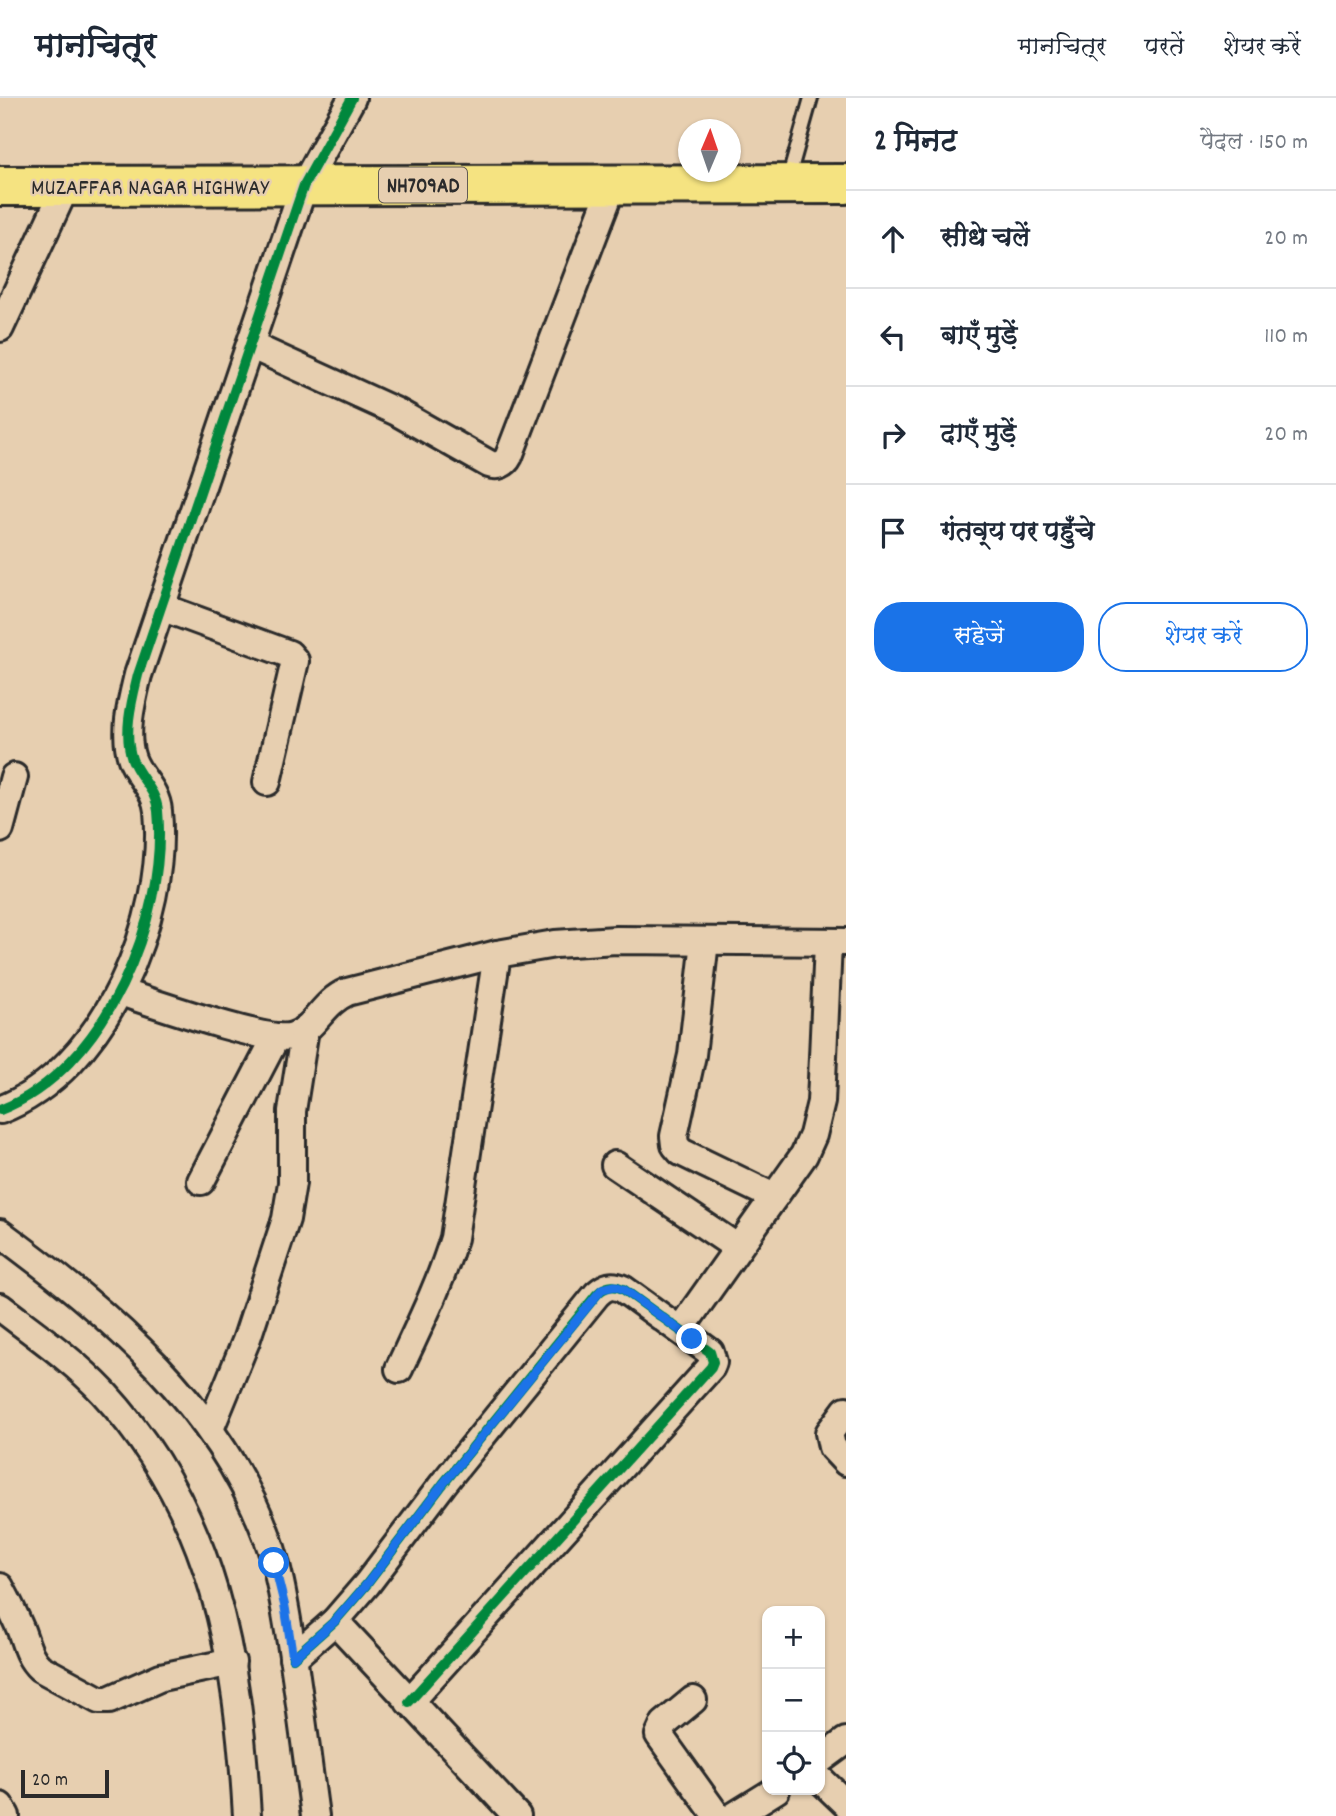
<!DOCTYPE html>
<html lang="hi">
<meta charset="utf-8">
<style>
:root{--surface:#fff;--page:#f2f2f3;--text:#1f2937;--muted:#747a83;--line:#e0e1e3;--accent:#1a73e8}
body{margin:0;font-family:Dekko,"Playpen Sans Deva",sans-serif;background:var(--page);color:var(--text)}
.controls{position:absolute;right:21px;bottom:21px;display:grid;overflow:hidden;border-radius:14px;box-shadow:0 2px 5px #0004}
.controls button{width:63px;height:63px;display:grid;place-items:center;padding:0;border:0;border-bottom:2px solid var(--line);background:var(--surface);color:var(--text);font:35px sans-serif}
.compass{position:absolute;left:678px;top:21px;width:63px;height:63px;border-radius:50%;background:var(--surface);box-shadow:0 2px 5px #0004;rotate:2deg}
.scale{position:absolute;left:21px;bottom:18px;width:88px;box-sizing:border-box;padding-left:7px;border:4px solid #2b2b2b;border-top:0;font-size:19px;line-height:24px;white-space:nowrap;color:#2b2b2b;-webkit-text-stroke:5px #e7cfb0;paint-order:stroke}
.stop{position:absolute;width:21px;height:21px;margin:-16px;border:5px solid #1a73e8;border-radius:50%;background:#fff}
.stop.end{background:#1a73e8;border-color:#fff;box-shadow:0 2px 7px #0008}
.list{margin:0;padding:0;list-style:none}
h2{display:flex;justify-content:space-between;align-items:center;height:91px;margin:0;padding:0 28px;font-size:30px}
h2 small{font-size:23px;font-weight:400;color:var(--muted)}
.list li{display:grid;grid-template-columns:46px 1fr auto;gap:21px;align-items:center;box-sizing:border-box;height:98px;padding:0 28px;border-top:2px solid var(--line)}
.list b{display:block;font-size:26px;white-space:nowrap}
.list em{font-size:23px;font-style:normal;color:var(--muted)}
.actions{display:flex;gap:14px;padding:21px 28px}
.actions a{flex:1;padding:16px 0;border:2px solid var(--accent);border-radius:28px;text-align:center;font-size:24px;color:var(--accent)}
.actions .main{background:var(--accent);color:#fff}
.icon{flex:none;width:38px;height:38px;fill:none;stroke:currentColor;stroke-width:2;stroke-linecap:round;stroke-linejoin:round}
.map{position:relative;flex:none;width:846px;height:1718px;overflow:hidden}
header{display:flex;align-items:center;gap:42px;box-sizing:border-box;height:98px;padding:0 35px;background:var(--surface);border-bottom:2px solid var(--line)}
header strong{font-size:33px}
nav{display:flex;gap:38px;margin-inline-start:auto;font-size:24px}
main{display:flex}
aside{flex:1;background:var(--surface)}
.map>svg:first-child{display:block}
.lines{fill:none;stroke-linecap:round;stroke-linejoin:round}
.service-casing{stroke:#2b2b2b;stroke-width:18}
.minor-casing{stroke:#2b2b2b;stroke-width:32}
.trunk-casing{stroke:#2b2b2b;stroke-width:44}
.service{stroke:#e7cfb0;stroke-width:12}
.minor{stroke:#e7cfb0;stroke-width:26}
.trunk{stroke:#f5e381;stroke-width:38}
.cycleway-casing{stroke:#e7cfb0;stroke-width:15}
.cycleway{stroke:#00873e;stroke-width:10}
.route{stroke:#1a73e8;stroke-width:9}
.labels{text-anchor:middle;stroke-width:5;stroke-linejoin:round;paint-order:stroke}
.shield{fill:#e7cfb0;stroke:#635c53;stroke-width:2}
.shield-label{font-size:21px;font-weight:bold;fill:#2b2b2b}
.street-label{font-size:23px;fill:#2b2b2b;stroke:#e7cfb0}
</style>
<header>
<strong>मानचित्र</strong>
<nav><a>मानचित्र</a><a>परतें</a><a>शेयर करें</a></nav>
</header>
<main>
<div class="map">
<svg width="846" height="1718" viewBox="0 0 846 1718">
<rect width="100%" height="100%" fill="#e7cfb0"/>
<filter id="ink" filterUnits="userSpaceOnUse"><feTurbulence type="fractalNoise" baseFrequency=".0143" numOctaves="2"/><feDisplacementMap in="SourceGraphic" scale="14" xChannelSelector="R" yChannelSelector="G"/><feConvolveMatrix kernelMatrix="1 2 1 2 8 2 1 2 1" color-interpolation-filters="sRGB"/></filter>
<g filter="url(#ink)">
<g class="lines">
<defs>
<path id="service" d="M788 82 811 0"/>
<g id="minor">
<path d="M0 230 66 88"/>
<path d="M250 247 397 314 489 366C498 369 505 366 509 358L613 86"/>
<path d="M161 509 289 556 295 563 267 684"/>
<path d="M0 731 14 679"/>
<path d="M705 843 692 957 674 1038 675 1047 681 1054 774 1099"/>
<path d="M120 894C151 904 269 946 293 938 316 930 322 905 347 894L497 856 555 846 616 842 846 844"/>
<path d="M0 1012C105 972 168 819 158 713 156 691 139 680 132 661 123 635 132 602 138 577L304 87 352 0"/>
<path d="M615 1067 738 1150"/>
<path d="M201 1083 276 939"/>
<path d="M0 1135C111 1217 219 1308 268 1441 280 1474 285 1511 291 1545 300 1602 307 1660 315 1718"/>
<path d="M0 1209C35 1236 73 1262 103 1294 215 1415 238 1560 247 1718"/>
<path d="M680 1232 804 1057 813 1037 821 1004 828 845"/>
<path d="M399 1271C419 1228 440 1186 454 1140L497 856"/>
<path d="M846 1312 829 1335 832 1349 846 1364"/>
<path d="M210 1331 246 1243 286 1121 292 1085V1013L305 931"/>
<path d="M0 1489C7 1502 14 1516 20 1530 26 1545 28 1559 40 1570L99 1602H109L161 1579 232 1564"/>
<path d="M335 1523 517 1718"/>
<path d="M293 1560 335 1523 367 1486 443 1386 597 1196C606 1188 612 1186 623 1191L710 1254 713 1264 711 1269 409 1604"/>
<path d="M693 1602 664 1626 659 1637 717 1718"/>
<path d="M820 1662 846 1643"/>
<path d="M820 1681 846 1706"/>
<path d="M0 1708 6 1718"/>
<path d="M734 1718 776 1692"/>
</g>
<path id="trunk" d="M0 88 846 86"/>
</defs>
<use href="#service" class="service-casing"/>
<use href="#minor" class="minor-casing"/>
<use href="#trunk" class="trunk-casing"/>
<use href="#service" class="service"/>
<use href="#minor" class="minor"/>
<use href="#trunk" class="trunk"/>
<defs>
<g id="cycleway">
<path d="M0 1012C105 972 168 819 158 713 156 691 139 680 132 661 123 635 132 602 138 577L304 87 352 0"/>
<path d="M293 1560 335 1523 367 1486 443 1386 597 1196C606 1188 612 1186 623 1191L710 1254 713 1264 711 1269 409 1604"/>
</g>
</defs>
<use href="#cycleway" class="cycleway-casing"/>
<use href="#cycleway" class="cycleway"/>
</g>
</g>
<g class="lines" filter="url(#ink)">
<path class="route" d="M274 1465 285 1509 293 1560 335 1523 367 1486 443 1386 602 1191 615 1188 623 1191 692 1241"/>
</g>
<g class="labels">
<rect class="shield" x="379" y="69.5" width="88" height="35" rx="5"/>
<g class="shield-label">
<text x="423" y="94">NH709AD</text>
</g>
<g class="street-label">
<text x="150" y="96">MUZAFFAR NAGAR HIGHWAY</text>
</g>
</g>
</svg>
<div class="controls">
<button>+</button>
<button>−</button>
<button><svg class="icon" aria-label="locate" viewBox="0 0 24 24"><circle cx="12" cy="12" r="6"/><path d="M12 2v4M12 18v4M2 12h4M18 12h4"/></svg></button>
</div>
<svg class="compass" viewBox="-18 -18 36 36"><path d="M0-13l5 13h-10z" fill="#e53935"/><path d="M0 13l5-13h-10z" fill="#747a83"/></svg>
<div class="scale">20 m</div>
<div class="stop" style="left:274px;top:1465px"></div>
<div class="stop end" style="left:692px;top:1241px"></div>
</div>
<aside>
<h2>2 मिनट<small>पैदल · 150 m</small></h2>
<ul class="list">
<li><svg class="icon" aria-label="ahead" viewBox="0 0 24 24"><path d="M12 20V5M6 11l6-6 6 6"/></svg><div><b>सीधे चलें</b></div><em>20 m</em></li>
<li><svg class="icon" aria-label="left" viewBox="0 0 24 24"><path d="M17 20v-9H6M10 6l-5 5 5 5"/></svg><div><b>बाएँ मुड़ें</b></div><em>110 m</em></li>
<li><svg class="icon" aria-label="right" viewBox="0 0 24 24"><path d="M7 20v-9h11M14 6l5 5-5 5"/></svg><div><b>दाएँ मुड़ें</b></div><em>20 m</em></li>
<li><svg class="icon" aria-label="arrive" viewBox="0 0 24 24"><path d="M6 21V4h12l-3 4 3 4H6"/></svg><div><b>गंतव्य पर पहुँचे</b></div></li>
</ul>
<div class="actions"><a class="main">सहेजें</a><a>शेयर करें</a></div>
</aside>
</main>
